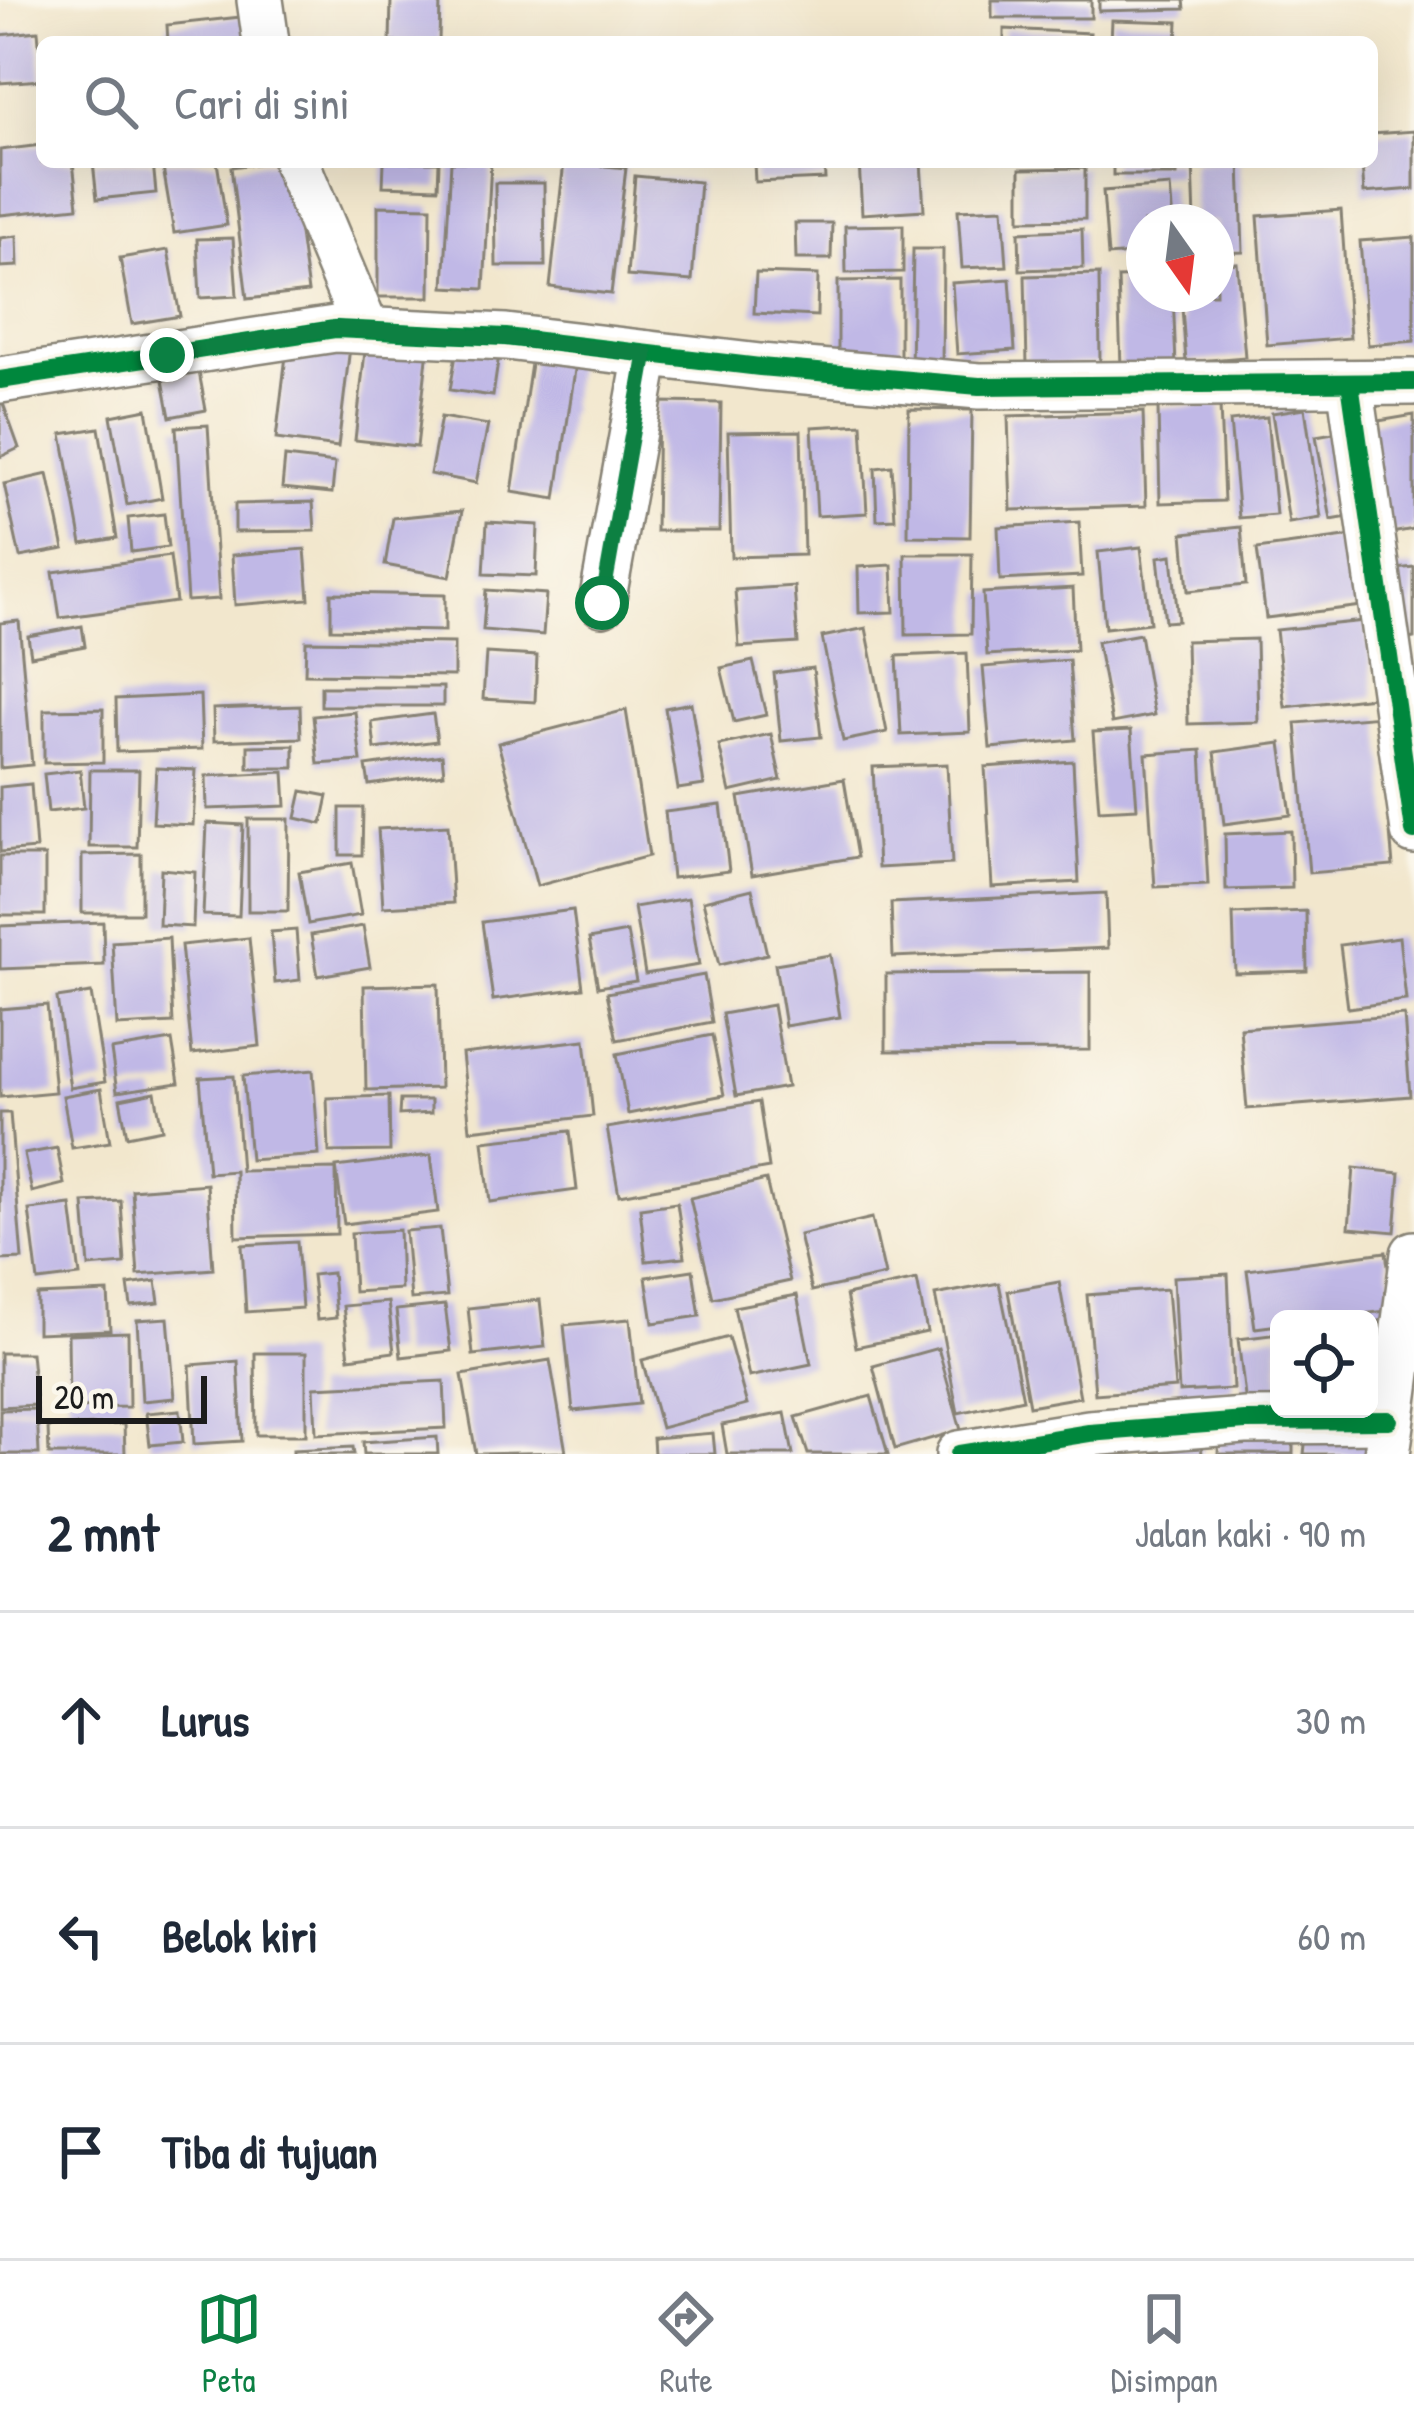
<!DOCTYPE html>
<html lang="id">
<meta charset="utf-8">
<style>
:root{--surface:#fff;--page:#f2f2f3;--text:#1f2937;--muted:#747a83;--line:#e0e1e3;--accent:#0b8043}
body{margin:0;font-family:"Patrick Hand",sans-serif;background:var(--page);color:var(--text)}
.controls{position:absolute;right:36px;bottom:36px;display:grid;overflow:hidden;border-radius:18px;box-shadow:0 12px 48px #0002}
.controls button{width:108px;height:108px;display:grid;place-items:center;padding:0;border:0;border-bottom:3px solid var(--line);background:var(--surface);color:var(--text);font:60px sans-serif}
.compass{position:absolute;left:1126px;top:204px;width:108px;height:108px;border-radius:50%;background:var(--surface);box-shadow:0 12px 48px #0002;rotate:166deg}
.scale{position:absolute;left:36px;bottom:30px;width:171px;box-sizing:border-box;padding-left:12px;border:6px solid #1c1c1c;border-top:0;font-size:33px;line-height:42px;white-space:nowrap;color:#1c1c1c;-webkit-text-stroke:9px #fbf7ec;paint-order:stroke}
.stop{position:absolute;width:36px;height:36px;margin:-27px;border:9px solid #0b8043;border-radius:50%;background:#fff}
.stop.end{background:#0b8043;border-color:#fff;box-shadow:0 3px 12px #0008}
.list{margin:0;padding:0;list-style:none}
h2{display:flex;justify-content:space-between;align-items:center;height:156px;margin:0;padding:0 48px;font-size:51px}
h2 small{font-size:39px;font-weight:400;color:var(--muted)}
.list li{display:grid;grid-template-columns:78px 1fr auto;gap:36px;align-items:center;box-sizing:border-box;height:216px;padding:0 48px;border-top:3px solid var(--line)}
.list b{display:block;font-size:45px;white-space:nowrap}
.list em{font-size:39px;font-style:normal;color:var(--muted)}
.icon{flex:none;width:66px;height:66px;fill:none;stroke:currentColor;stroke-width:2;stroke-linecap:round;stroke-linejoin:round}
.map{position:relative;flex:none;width:1414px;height:1454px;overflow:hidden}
.search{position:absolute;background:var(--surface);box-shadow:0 12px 48px #0002;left:36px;right:36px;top:36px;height:132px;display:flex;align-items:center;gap:30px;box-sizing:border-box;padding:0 42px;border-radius:18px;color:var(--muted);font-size:45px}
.sheet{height:804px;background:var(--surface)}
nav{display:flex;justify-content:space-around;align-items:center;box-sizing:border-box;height:168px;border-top:3px solid var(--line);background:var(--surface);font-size:33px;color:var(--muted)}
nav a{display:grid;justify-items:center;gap:6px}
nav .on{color:var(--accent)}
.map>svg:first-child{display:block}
.building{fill:#c0b8e6}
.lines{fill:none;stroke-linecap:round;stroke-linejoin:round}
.street-casing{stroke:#878274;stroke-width:50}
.street{stroke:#fff;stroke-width:45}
.cycleway-casing{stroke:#fbf7ec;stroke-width:26}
.cycleway{stroke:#00873e;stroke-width:18}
.route{stroke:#0b8043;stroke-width:15}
</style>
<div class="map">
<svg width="1414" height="1454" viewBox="0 0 1414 1454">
<rect width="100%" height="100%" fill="#fbf7ec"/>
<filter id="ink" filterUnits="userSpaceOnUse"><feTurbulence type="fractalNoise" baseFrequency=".00833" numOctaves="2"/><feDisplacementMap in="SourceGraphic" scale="24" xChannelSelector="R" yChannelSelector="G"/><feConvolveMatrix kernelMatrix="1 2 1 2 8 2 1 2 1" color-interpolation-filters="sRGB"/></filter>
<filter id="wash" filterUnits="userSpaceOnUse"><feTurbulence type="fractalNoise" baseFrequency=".004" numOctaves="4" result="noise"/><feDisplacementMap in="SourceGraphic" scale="48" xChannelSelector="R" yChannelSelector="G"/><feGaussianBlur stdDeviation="2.7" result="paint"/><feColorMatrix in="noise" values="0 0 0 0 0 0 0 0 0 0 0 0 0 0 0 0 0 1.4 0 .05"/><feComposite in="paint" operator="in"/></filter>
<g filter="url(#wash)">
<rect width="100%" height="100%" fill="#f2e7cd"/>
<g id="blocks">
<g class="building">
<path d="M391 0H440L439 42H390Z"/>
<rect x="992" y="0" width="99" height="18"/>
<path d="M1099 0H1184L1185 9 1099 11Z"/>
<path d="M250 16 252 42H168L167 25Z"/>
<path d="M1112 20 1178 22 1177 42H1111Z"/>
<path d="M1004 29 1090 33 1089 42H1004Z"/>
<path d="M38 31 42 80 0 83V35Z"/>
<path d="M1414 131V189L1364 193 1362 162H1372V134Z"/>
<path d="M42 145V162H73L78 207 0 215V150Z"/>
<path d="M93 162H153L156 193 97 199Z"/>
<path d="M162 162H217L227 225 174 233Z"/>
<path d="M271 162H290L308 292 247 299 231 167Z"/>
<path d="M384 162H439L438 188 383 186Z"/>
<path d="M451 162H491L484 289 444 287Z"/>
<path d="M564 162 626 168 611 294 550 287Z"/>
<path d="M754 162H824L825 179 755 182Z"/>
<path d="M859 162H921L924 210 862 214Z"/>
<rect x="1113" y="162" width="64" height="13"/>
<path d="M1193 162H1240L1243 252 1216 253V222H1195Z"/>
<path d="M1085 168V219L1020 220V169Z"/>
<path d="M635 176 700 182 692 281 627 276Z"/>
<path d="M495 183H544L545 266H496Z"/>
<path d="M1170 186 1173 222H1144V253L1108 256 1103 191Z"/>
<path d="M378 206 431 207 430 297H378Z"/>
<path d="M1003 208 1007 266 962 268 958 210Z"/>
<path d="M1341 210 1350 338 1267 345 1258 216Z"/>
<path d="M795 223H832L831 259H796Z"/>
<path d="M903 225V272L846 273 845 226Z"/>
<path d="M1082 229 1083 268 1020 270 1019 232Z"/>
<path d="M17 236 18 266 0 267V238Z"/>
<path d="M1414 237V341L1368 345 1360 241Z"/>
<path d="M233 238 237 296 200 298 197 239Z"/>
<path d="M913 249H943L942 372H911Z"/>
<path d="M168 250 180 316 132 324 120 258Z"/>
<path d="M1237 263 1245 357 1186 362 1181 294H1216V265Z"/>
<path d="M756 273 818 275 817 316 754 313Z"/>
<path d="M1099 274 1100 363 1027 365 1025 276Z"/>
<path d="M1144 277V294H1173L1176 365 1121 367 1118 278Z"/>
<path d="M1010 279 1015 350 957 354 952 283Z"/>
<path d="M900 280V356L838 357V281Z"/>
<path d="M288 339 350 347 338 447 276 439Z"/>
<path d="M366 343 428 349 417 447 355 440Z"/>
<path d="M457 349 499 355 493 396 450 390Z"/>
<path d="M532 357 576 363 556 499 512 492Z"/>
<path d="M199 372 206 410 170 417 163 380Z"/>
<path d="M0 395 19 448 0 457Z"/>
<path d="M658 402 721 403 719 531H656Z"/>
<path d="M1220 406 1224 501 1160 503 1158 408Z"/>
<path d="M1305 408 1321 518 1289 523 1272 413Z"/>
<path d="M147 409 162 498 127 505 111 416Z"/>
<path d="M909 409 972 410 970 537 908 536Z"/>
<path d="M1143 412 1146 506 1011 510 1008 416Z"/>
<path d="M1414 415V529L1380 535 1361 424Z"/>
<path d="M441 417 488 425 476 483 430 474Z"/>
<path d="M1267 417 1276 515 1239 518 1230 421Z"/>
<path d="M862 424 867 513 817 516 812 427Z"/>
<path d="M208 425 219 599 187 601 176 427Z"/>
<path d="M99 428 117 538 82 544 62 434Z"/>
<path d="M801 431 804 555 731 557 728 432Z"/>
<path d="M1345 431 1360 515 1331 520 1316 436Z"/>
<path d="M285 457 335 463 332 493 282 488Z"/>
<path d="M892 466 895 519 877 520 875 468Z"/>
<path d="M48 474 64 549 20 557 4 484Z"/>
<path d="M313 502 315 531 235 532V504Z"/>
<path d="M462 511 450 577 385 565 393 518Z"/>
<path d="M164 514 168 547 131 552 128 518Z"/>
<path d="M487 522 538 525 536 576 484 574Z"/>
<path d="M1079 522 1082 576 1000 580 998 527Z"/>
<path d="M1241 527 1246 585 1188 591 1183 533Z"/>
<path d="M1353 536 1362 606 1266 618 1257 549Z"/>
<path d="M1141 547 1150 623 1105 628 1098 552Z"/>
<path d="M305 549 309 599 235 605 232 555Z"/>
<path d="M905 554H972L971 634 906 635Z"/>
<path d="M1172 555 1178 621 1165 622 1158 557Z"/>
<path d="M170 556 176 602 60 618 53 572Z"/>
<path d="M892 565 894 612 859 613 858 567Z"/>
<path d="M1414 567V638L1398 641 1388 570Z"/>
<path d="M794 586 798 643 739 647 735 590Z"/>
<path d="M1073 588 1076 650 987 655 983 593Z"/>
<path d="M486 590 546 594 543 635 483 630Z"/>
<path d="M331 593 445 595V631L331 629Z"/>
<path d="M19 621 32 765 0 768V623Z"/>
<path d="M1365 621 1374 697 1285 707 1276 630Z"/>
<path d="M82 626 85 646 31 656 28 636Z"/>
<path d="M866 628 887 732 843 741 822 637Z"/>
<path d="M1140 634 1154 715 1112 723 1097 642Z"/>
<path d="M1256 639 1258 722 1188 724 1186 641Z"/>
<path d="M306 641 454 643V676L305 674Z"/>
<path d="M486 653 537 656 535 702 483 699Z"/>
<path d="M967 653 970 732 901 735 897 656Z"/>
<path d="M1069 660 1075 740 990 748 983 667Z"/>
<path d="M753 661 766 715 734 722 721 668Z"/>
<path d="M813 668 821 737 781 741 774 673Z"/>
<rect x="321" y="687" width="122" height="19"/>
<path d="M200 695 202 749 117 752 116 699Z"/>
<path d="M691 703 704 785 678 789 665 708Z"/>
<path d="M300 706 301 738 214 741 213 709Z"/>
<path d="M103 709V762L44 763V710Z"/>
<path d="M626 710 649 856 537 886 498 743Z"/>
<path d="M355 712 361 761 318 764 313 716Z"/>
<path d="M433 714 437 741 375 749 372 722Z"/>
<path d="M1380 716 1393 866 1309 873 1296 723Z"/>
<path d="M1131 730 1137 808 1099 810 1093 732Z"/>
<path d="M771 734 781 780 730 792 719 745Z"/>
<path d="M1281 743 1291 815 1224 824 1215 752Z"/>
<path d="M294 745V768H248V746Z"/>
<path d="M1201 750 1208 885 1155 887 1146 754Z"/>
<path d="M442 755 444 774 369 785 366 766Z"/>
<path d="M1073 761 1079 882 992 887 985 767Z"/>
<path d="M947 764 952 864 878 868 873 767Z"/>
<path d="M156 768 196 770 193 825 153 823Z"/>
<path d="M80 770 84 808 48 812 44 774Z"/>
<path d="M90 770H139L137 847H89Z"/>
<path d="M284 772 286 806 207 809 206 776Z"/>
<path d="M844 779 857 857 752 875 739 797Z"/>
<path d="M31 784 36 849 0 852V787Z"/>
<path d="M302 791 328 796 322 824 296 818Z"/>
<path d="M721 805 729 871 672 878 665 812Z"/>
<path d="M340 808H363L362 855H340Z"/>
<path d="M248 819H289L288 911H248Z"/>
<path d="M207 823 243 825 239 916 203 915Z"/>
<path d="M448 825 453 903 383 907 378 829Z"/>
<path d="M1291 831 1292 888 1226 890 1225 834Z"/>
<path d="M141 854V913H82V855Z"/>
<rect x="0" y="856" width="45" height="59"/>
<path d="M352 863 361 915 308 924 299 872Z"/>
<path d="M161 869 195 872 193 927 159 925Z"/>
<path d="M752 889 767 954 719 965 703 901Z"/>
<path d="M1106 893 1108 948 893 957 891 903Z"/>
<path d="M688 898 699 965 645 974 634 907Z"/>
<path d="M573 910 583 988 493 1000 482 922Z"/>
<path d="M1306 911 1307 971 1235 973 1233 914Z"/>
<path d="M103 922 104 965 0 969V926Z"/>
<path d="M363 926 370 967 318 976 311 935Z"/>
<path d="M296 930 300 980 275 983 271 932Z"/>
<path d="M627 932 636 981 598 987 589 939Z"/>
<path d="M1399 937 1406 1000 1348 1008 1340 945Z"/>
<path d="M169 938 173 1023 117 1026 112 942Z"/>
<path d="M249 938 260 1046 192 1054 181 945Z"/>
<path d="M830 955 840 1017 785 1026 775 964Z"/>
<path d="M1090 972V1050L886 1051V974Z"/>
<path d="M704 975 712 1022 617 1040 607 993Z"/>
<path d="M438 984 440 1088 366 1090 364 986Z"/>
<path d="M91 993 105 1082 70 1088 57 998Z"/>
<path d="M47 1005 55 1092 0 1097V1009Z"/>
<path d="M773 1005 787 1087 736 1096 722 1014Z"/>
<path d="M1404 1015 1410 1096 1247 1109 1240 1028Z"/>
<path d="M712 1035 724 1095 628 1114 617 1054Z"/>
<path d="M172 1040 179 1083 117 1092 111 1050Z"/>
<path d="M585 1040 593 1116 470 1130 462 1054Z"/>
<path d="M313 1070 319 1155 250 1160 243 1076Z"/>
<path d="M234 1076 241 1171 336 1169 337 1234 236 1237 235 1171 208 1173 200 1078Z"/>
<path d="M101 1089 110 1142 72 1148 63 1096Z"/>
<path d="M155 1092 162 1129 127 1136 120 1099Z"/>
<path d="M389 1096 390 1151 329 1152 327 1098Z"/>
<path d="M400 1100H431V1113L399 1115Z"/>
<path d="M759 1102 769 1168 619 1195 607 1128Z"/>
<path d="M0 1113H10L22 1259 0 1260Z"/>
<path d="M570 1131 577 1190 490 1202 483 1141Z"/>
<path d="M57 1148 64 1184 32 1192 24 1154Z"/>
<path d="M431 1155 438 1212 344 1224 336 1167Z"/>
<path d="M1354 1168 1400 1173 1395 1232 1349 1228Z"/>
<path d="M766 1180 790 1281 713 1298 690 1198Z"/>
<path d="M207 1184 213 1269 138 1275 132 1190Z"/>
<path d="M121 1201 125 1264 89 1267 84 1203Z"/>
<path d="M677 1203 685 1257 646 1261 640 1208Z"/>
<path d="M71 1205 80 1276 38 1281 29 1210Z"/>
<path d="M872 1218 885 1275 812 1291 799 1235Z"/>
<path d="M440 1228 447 1296 411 1299 405 1231Z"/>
<path d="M399 1230 401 1289 354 1292 351 1233Z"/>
<path d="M297 1242 302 1308 246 1312 242 1245Z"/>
<path d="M1386 1252 1394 1310 1323 1319H1279V1325L1255 1328 1247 1270Z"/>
<path d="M693 1270 700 1316 653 1323 646 1277Z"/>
<path d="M332 1273 336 1318 317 1320 312 1275Z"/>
<path d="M1228 1274 1233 1389 1179 1392 1173 1277Z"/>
<path d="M917 1280 927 1332 856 1347 846 1295Z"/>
<path d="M156 1281 159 1303 131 1306 128 1285Z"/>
<path d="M1059 1282 1080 1397 1029 1406 1008 1291Z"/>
<path d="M999 1283 1023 1399 958 1413 935 1295Z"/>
<path d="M1167 1289 1175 1388 1095 1394 1087 1295Z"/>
<path d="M108 1292 110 1330 37 1333V1295Z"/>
<path d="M797 1295 811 1364 749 1377 734 1307Z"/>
<path d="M540 1300 545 1347 473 1355 468 1308Z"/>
<path d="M388 1302 394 1352 349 1358 343 1306Z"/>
<path d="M445 1305 451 1351 401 1357 396 1310Z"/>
<path d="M168 1318 175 1398 142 1401 137 1320Z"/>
<path d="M630 1319 639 1404 573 1411 564 1325Z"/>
<path d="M1379 1321 1381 1350 1369 1351V1322Z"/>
<path d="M128 1332 129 1407 69 1408 68 1334Z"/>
<path d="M1279 1334V1401L1246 1405 1238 1339Z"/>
<path d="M728 1337 747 1405 661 1428 642 1360Z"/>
<path d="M938 1348 961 1430 895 1449 873 1366Z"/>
<path d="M0 1353H31L36 1405 0 1407Z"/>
<path d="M255 1353H306V1435H256Z"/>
<path d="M550 1360 566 1452 476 1454 462 1375Z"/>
<path d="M238 1361 242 1441 194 1444 190 1365Z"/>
<path d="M444 1381 446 1428 316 1434 314 1387Z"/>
<path d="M871 1396 888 1454H808L796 1417Z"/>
<path d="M37 1409 39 1454H0V1410Z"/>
<path d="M180 1410 183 1442 150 1445 146 1413Z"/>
<path d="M785 1413 793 1454H727L722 1425Z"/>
<path d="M124 1424 125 1454H49L48 1427Z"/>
<path d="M1307 1427 1376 1432 1374 1454H1304Z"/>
<path d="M1219 1430 1293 1433V1454H1218Z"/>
<path d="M713 1433 715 1454H654L653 1438Z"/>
<path d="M1200 1433 1202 1454H1154L1152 1439Z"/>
<path d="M437 1437 438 1454H364L363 1442Z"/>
<path d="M353 1447 354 1454H293V1450Z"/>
</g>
</g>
</g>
<g filter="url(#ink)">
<use href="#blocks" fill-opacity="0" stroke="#878274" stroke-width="3"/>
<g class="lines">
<defs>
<g id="street">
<path d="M260 0 266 42"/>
<path d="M296 162 366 330"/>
<path d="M0 380 335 329 506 337 760 367 979 386 1414 382"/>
<path d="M1350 383 1414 831"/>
<path d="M602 603 647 354"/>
<path d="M959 1454 1089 1433 1245 1421 1389 1420"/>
<path d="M1387 1454 1414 1254"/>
</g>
</defs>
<use href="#street" class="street-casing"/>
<use href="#street" class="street"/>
<defs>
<g id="cycleway">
<path d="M0 380 335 329 506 337 760 367 979 386 1414 382"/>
<path d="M1350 383 1414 831"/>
<path d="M959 1454 1089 1433 1245 1421 1389 1420"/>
</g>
</defs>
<use href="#cycleway" class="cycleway-casing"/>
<use href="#cycleway" class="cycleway"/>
</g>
</g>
<g class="lines" filter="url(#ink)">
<path class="route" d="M167 355 335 328 506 338 646 354 602 603"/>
</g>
</svg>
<div class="controls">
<button><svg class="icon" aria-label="locate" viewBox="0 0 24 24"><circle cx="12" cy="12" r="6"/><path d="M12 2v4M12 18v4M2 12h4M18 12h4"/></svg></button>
</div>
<svg class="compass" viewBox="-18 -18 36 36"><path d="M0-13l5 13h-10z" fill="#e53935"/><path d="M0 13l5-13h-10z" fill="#747a83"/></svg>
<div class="scale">20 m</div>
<div class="stop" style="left:602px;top:603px"></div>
<div class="stop end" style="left:167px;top:355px"></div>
<div class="search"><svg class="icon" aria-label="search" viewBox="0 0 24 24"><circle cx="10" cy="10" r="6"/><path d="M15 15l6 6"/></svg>Cari di sini</div>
</div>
<section class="sheet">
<h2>2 mnt<small>Jalan kaki · 90 m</small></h2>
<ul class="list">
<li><svg class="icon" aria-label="ahead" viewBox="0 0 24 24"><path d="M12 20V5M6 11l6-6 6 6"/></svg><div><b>Lurus</b></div><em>30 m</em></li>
<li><svg class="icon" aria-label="left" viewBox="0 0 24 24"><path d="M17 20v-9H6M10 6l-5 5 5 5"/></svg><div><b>Belok kiri</b></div><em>60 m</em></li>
<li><svg class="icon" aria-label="arrive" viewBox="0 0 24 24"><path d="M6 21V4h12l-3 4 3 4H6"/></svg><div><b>Tiba di tujuan</b></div></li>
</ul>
</section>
<nav>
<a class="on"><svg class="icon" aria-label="map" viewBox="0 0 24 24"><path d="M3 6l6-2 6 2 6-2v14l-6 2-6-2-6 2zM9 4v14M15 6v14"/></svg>Peta</a>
<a><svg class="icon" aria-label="directions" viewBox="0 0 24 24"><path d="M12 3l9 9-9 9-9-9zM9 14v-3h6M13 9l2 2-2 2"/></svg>Rute</a>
<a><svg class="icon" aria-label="saved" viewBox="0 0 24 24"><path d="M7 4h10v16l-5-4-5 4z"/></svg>Disimpan</a>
</nav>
